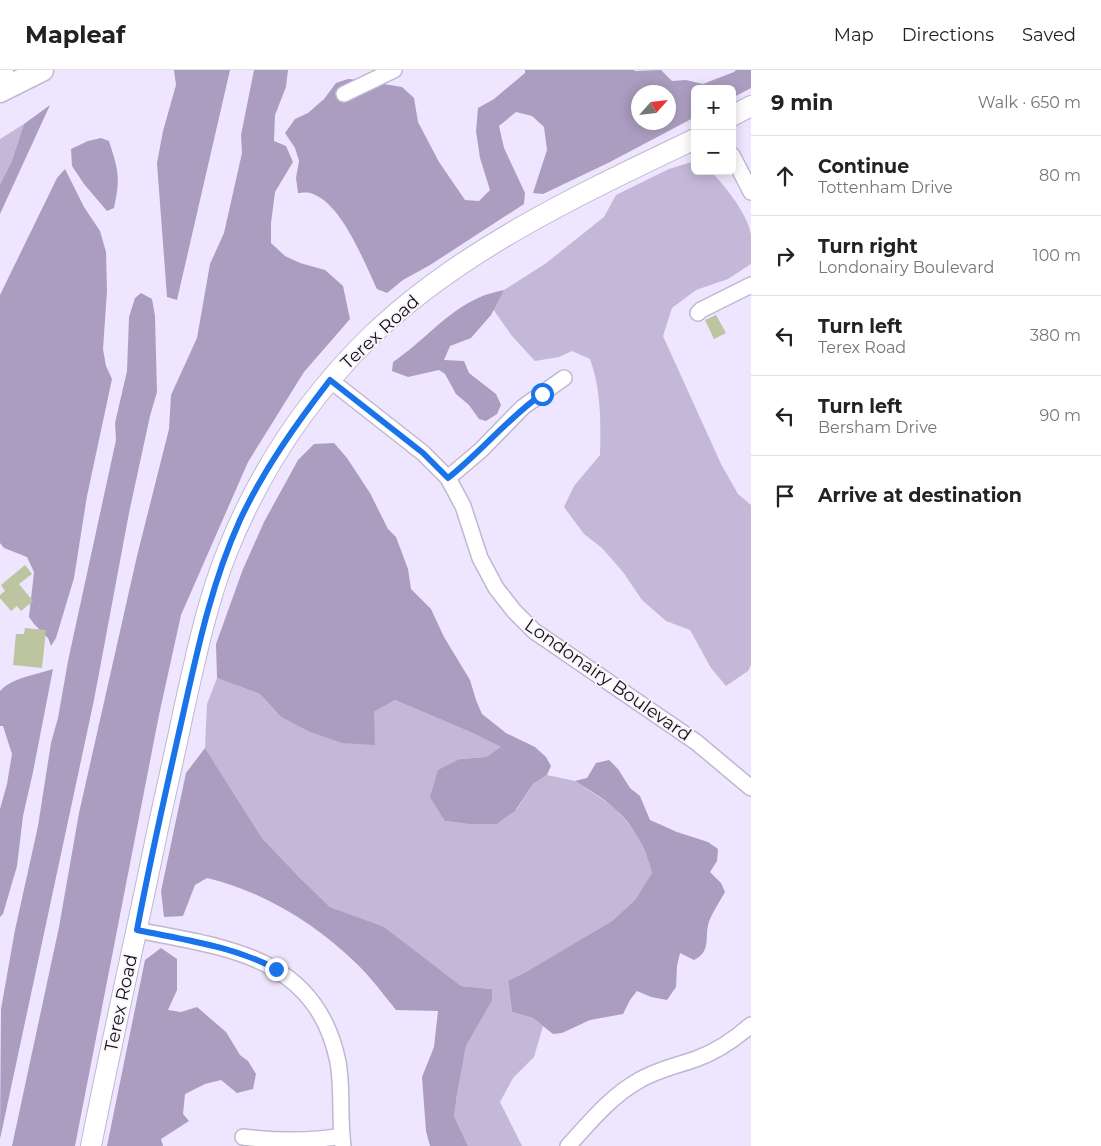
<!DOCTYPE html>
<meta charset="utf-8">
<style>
:root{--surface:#fff;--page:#f6f6f6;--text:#222;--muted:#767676;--line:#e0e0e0}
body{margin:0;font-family:Montserrat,sans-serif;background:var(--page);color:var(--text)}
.controls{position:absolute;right:15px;top:15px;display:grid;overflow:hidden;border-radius:8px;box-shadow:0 2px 12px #0003}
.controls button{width:45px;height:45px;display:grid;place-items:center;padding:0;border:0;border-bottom:1px solid var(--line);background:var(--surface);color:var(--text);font:25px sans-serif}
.compass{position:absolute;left:631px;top:15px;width:45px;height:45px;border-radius:50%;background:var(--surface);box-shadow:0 2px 12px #0003;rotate:63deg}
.stop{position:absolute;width:15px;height:15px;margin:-11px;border:4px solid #1a73e8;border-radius:50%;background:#fff}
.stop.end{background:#1a73e8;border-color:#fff;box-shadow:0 1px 5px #0008}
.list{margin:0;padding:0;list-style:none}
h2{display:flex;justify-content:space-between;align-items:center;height:65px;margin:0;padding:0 20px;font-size:21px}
h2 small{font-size:16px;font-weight:400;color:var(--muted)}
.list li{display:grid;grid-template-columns:32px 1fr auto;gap:15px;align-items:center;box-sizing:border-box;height:80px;padding:0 20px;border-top:1px solid var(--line)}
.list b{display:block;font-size:19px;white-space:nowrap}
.list p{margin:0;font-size:16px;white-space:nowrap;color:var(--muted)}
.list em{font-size:16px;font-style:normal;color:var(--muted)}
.icon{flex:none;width:28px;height:28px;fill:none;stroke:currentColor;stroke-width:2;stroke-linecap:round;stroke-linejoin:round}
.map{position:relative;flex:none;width:751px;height:1076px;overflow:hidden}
header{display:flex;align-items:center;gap:30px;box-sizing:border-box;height:70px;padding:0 25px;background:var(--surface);border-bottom:1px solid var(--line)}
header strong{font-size:24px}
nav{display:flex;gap:28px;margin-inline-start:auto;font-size:18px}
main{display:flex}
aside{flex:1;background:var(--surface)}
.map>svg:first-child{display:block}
.green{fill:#c3b8d7}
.forest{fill:#ab9dc0;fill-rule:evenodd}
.building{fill:#bcc59f}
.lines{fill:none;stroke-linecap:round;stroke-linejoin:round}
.minor-casing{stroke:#c0b7d0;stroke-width:18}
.major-casing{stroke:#c0b7d0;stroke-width:22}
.highway-casing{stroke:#c0b7d0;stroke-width:25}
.minor{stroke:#fff;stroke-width:15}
.major{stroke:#fff;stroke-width:20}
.highway{stroke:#fff;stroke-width:22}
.route{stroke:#1a73e8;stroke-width:6}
.labels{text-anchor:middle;stroke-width:4;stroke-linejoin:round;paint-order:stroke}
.street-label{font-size:18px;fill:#131018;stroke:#f8f6fb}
</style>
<header>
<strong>Mapleaf</strong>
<nav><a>Map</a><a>Directions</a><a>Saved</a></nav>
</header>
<main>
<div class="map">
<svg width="751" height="1076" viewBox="0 0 751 1076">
<rect width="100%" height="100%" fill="#eee5fe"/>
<g class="green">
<path d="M24 54 11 93 0 114V69Z"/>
<path d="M695 91V101H711C726 118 747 142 751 165 751 174 751 184 751 194L728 209 696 220 672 238 663 266 721 394 738 424 751 435V595L748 601 726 616 711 598 690 560 666 551 642 530 623 502 602 478 584 464 564 437 574 416 600 385C601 353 601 319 590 289L572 281 559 287 535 291 512 266 493 239 504 220 545 194 604 147 616 125 669 99Z"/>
<path d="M217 608 260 624 280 646 374 642 395 630 475 664 502 677 486 687 460 689 445 751 468 754H497L517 739 533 714 547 705 575 711 614 737 637 764 649 791 652 803 635 830 612 851 524 903 508 912 512 942 533 948 543 956 534 987 513 1008 500 1032 522 1076H468L454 1046 457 1025 466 976 492 931V919L461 916 384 858 330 837 300 808 262 768 205 678 207 634Z"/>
</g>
<g class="forest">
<path d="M174 0H230L177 230 167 227 157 93 163 61 176 15Z"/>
<path d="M254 0H288L286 17 275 45 274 71 286 76 293 92 275 122 271 153V173L285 186 300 193 325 200 343 216 350 249 304 302 248 392 181 545 159 645 75 1076H12L59 857 79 743 137 486 169 359 171 325 197 268 210 194 224 163 242 83 241 65Z"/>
<path d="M525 0H634L635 1 661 0 672 11 686 10 703 14 734 2 736 0H751V18L732 28V19H695V47L610 92 543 124 533 123 547 80 544 57 532 46 516 42 499 56 504 78 525 123 524 134 430 195 403 210 387 223 377 219C364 192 341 131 310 123 306 122 301 123 298 123L296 108 299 91 295 78 285 63 295 49 308 43 324 29 336 13 348 9 360 10 402 17 414 28 418 52 439 92 465 130 479 131 490 120 480 88 476 61 478 38 494 29 525 3ZM638 22H668V52H638Z"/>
<path d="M50 35 0 144V114L11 93 24 54Z"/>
<path d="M101 68 109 71C118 100 121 107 114 138L107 141 84 114 72 96 71 79 88 71Z"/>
<path d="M65 99 84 137 100 161 106 182 107 221 103 279 106 296 112 309 87 426 74 508 56 568 51 576 48 568 34 554 29 547 34 502 27 487 4 478 0 473V225L57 108Z"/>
<path d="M504 220 491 245 471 268 450 276 444 290 464 291 469 303 496 324 501 335 497 344 486 351 479 349 469 335 456 324 445 304 439 300 408 307 392 301 393 292C423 272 445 243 478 228 486 224 496 222 504 220Z"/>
<path d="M141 223 152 229 155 246 157 322 150 346 129 443 94 630 0 1069 1 939 15 860 38 756 51 673 58 648 68 591 116 370 115 353 127 301 129 247 135 228Z"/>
<path d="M334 373 347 388 370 423 388 459 396 467 408 499 411 519 431 539 444 567 470 610 476 630 482 644 506 663 535 677 546 687 551 696 547 705 533 714 515 741 497 754H468L445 751 430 727 438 700 460 689 486 687 501 677 475 664 395 630 374 642 375 675 342 673 308 661 280 646 260 624 217 608 216 574 243 499 264 452 298 390 314 374Z"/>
<path d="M53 599 33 702 23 746 17 796 3 844 0 847V739L7 714 12 684 3 656H0V621C13 607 36 605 53 599Z"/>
<path d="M205 678 262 768 300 808 330 837 384 857 461 916 492 919V931L466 976 457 1025 454 1046 468 1076H430L426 1061 422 1007 434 977 438 941 396 940C384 925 372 909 359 896 316 854 265 822 207 808L195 815 183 846 164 847 161 821 186 703Z"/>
<path d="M609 690 618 699 630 718 640 726 650 750 677 762 708 772 718 779 717 791 710 802 721 813 725 822C720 831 714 840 710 849 703 865 713 881 694 890L680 883 677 896 676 917 667 930 651 927 637 921 630 930 623 944 590 950 562 963 553 964 533 948 512 942 508 911 524 903 612 851 635 830 652 803C646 778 633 754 613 737 602 727 587 719 575 711L587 708 596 693Z"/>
<path d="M161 878 177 889V920L168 940 181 942 197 937 226 962 240 985 248 991 256 1004 253 1019 237 1023 221 1010 205 1014 185 1024 183 1044 189 1051 161 1069 163 1076H107L145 890Z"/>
</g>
<g class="building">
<path d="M716 245 726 263 714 269 705 250Z"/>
<path d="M25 495 32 504 19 514 33 531 21 541 17 536 11 541 0 528V525L5 521 1 515Z"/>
<path d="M25 558 46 560 42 598 13 595 16 564H24Z"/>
</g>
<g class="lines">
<defs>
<g id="minor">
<path d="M344 24 394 0"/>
<path d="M732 85 751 122"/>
<path d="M698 243 701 240 751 215"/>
<path d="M330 310 423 383 448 408 463 436 480 488 496 518 514 541 534 561 696 672 751 718"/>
<path d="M448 408 481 380 523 337 564 308"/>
<path d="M137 860C226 878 316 885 338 992 343 1020 339 1048 343 1076"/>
<path d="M243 1067C276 1071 308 1072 342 1066"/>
<path d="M568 1076C590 1052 610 1027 638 1011 656 1000 676 996 696 989 716 982 735 969 751 955"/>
</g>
<g id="major">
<path d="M732 46 751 36"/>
<path d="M91 1076C110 979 132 883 152 787 162 737 174 688 184 639 196 586 207 532 227 482 259 402 308 328 369 268 459 180 582 123 695 69"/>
</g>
<g id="highway">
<path d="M0 1 2 0"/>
<path d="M0 21 42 0"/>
</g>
</defs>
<use href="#minor" class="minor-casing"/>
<use href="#major" class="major-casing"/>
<use href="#highway" class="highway-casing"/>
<use href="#minor" class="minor"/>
<use href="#major" class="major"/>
<use href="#highway" class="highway"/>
</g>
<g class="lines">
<path class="route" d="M276 899C233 876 185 870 137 860 150 790 166 720 182 649 197 582 211 514 240 450 264 399 296 354 330 310L423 383 448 408C481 382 507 349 542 324"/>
</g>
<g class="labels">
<g class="street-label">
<text transform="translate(380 262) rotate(-43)" y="6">Terex Road</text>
<text transform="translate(608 610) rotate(35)" y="6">Londonairy Boulevard</text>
<text transform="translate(121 933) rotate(-78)" y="6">Terex Road</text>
</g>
</g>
</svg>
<div class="controls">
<button>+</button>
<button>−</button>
</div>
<svg class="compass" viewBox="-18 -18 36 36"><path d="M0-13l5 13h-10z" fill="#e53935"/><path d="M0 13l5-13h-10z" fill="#767676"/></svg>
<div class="stop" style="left:542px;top:324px"></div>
<div class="stop end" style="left:276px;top:899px"></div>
</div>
<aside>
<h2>9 min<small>Walk · 650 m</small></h2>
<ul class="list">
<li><svg class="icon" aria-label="ahead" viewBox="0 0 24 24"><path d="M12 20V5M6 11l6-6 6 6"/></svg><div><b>Continue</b><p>Tottenham Drive</p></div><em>80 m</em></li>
<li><svg class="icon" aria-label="right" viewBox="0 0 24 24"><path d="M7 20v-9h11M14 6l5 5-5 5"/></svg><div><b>Turn right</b><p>Londonairy Boulevard</p></div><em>100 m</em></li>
<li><svg class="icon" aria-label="left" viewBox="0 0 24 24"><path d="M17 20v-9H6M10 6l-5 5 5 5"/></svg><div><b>Turn left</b><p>Terex Road</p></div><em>380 m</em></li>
<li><svg class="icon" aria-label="left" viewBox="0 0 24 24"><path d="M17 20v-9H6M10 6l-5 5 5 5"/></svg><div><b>Turn left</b><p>Bersham Drive</p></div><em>90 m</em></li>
<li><svg class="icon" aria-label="arrive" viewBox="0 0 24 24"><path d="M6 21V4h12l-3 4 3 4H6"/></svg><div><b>Arrive at destination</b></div></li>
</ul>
</aside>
</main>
